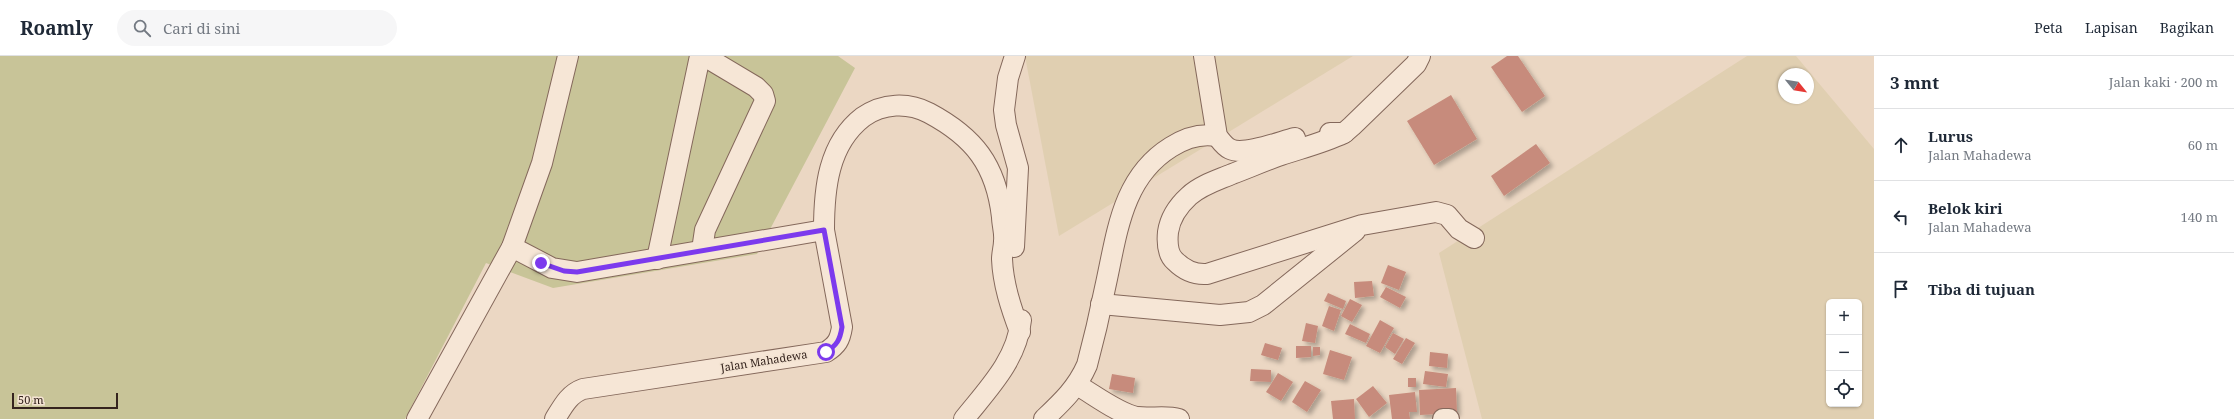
<!DOCTYPE html>
<html lang="id">
<meta charset="utf-8">
<style>
:root{--surface:#fff;--page:#f6f6f7;--text:#1f2937;--muted:#747a83;--line:#e0e1e3}
body{margin:0;font-family:"Noto Serif",serif;background:var(--page);color:var(--text)}
.controls{position:absolute;right:12px;bottom:12px;display:grid;overflow:hidden;border-radius:6px;box-shadow:0 1px 3px #0004}
.controls button{width:36px;height:36px;display:grid;place-items:center;padding:0;border:0;border-bottom:1px solid var(--line);background:var(--surface);color:var(--text);font:20px sans-serif}
.compass{position:absolute;left:1778px;top:12px;width:36px;height:36px;border-radius:50%;background:var(--surface);box-shadow:0 1px 3px #0004;rotate:120deg}
.scale{position:absolute;left:12px;bottom:10px;width:106px;box-sizing:border-box;padding-left:4px;border:2px solid #35241e;border-top:0;font-size:11px;line-height:14px;white-space:nowrap;color:#35241e;-webkit-text-stroke:3px #f3e3d2;paint-order:stroke}
.stop{position:absolute;width:12px;height:12px;margin:-9px;border:3px solid #7c3aed;border-radius:50%;background:#fff}
.stop.end{background:#7c3aed;border-color:#fff;box-shadow:0 1px 4px #0008}
.list{margin:0;padding:0;list-style:none}
h2{display:flex;justify-content:space-between;align-items:center;height:52px;margin:0;padding:0 16px;font-size:17px}
h2 small{font-size:13px;font-weight:400;color:var(--muted)}
.list li{display:grid;grid-template-columns:26px 1fr auto;gap:12px;align-items:center;box-sizing:border-box;height:72px;padding:0 16px;border-top:1px solid var(--line)}
.list b{display:block;font-size:15px;white-space:nowrap}
.list p{margin:0;font-size:13px;white-space:nowrap;color:var(--muted)}
.list em{font-size:13px;font-style:normal;color:var(--muted)}
.icon{flex:none;width:22px;height:22px;fill:none;stroke:currentColor;stroke-width:2;stroke-linecap:round;stroke-linejoin:round}
.map{position:relative;flex:none;width:1874px;height:363px;overflow:hidden}
header{display:flex;align-items:center;gap:24px;box-sizing:border-box;height:56px;padding:0 20px;background:var(--surface);border-bottom:1px solid var(--line)}
header strong{font-size:19px}
nav{display:flex;gap:22px;margin-inline-start:auto;font-size:14px}
.search{width:280px;height:36px;background:var(--page);display:flex;align-items:center;gap:10px;box-sizing:border-box;padding:0 14px;border-radius:22px;color:var(--muted);font-size:15px}
main{display:flex}
aside{flex:1;background:var(--surface)}
.map>svg:first-child{display:block}
.farmland{fill:#e0cfb1;fill-rule:evenodd}
.green{fill:#c8c498}
.building{fill:#c78b7b;filter:url(#shadow)}
.lines{fill:none;stroke-linecap:round;stroke-linejoin:round}
.minor-casing{stroke:#84685b;stroke-width:22}
.minor{stroke:#f6e6d6;stroke-width:20}
.route{stroke:#7c3aed;stroke-width:5}
.labels{text-anchor:middle;stroke-width:3.5;stroke-linejoin:round;paint-order:stroke}
.street-label{font-size:11px;fill:#35241e;stroke:#f3e3d2}
</style>
<header>
<strong>Roamly</strong>
<div class="search"><svg class="icon" aria-label="search" viewBox="0 0 24 24"><circle cx="10" cy="10" r="6"/><path d="M15 15l6 6"/></svg>Cari di sini</div>
<nav><a>Peta</a><a>Lapisan</a><a>Bagikan</a></nav>
</header>
<main>
<div class="map">
<svg width="1874" height="363" viewBox="0 0 1874 363">
<defs>
<filter id="shadow"><feDropShadow dx="3.5" dy="3.5" stdDeviation="2" flood-color="#0004"/></filter>
</defs>
<rect width="100%" height="100%" fill="#ebd7c3"/>
<g class="farmland">
<path d="M1025 0H1353L1059 180Z"/>
<path d="M1747 0H1796L1874 93V363H1482L1439 197ZM1784 18H1808V42H1784ZM1829 246H1859V348H1829Z"/>
</g>
<path class="green" d="M0 0H838L855 12 757 198 553 232 486 207 405 363H0Z"/>
<g class="building">
<path d="M1507 0H1518L1545 40 1522 56 1491 11Z"/>
<path d="M1451 39 1477 83 1434 109 1407 65Z"/>
<path d="M1536 88 1550 107 1504 140 1491 120Z"/>
<path d="M1388 209 1406 216 1399 234 1381 227Z"/>
<path d="M1372 225 1374 240 1355 242 1354 226Z"/>
<path d="M1386 231 1406 241 1400 252 1380 241Z"/>
<path d="M1328 237 1346 245 1343 253 1324 245Z"/>
<path d="M1350 243 1362 249 1352 266 1341 260Z"/>
<path d="M1329 250 1341 254 1334 275 1322 270Z"/>
<path d="M1380 264 1394 272 1380 297 1366 290Z"/>
<path d="M1306 267 1318 270 1315 287 1302 285Z"/>
<path d="M1350 268 1370 278 1366 287 1345 278Z"/>
<path d="M1393 277 1404 283 1395 298 1385 291Z"/>
<path d="M1406 282 1415 287 1402 308 1393 303Z"/>
<path d="M1265 287 1282 292 1278 304 1261 299Z"/>
<path d="M1296 290H1311V301L1296 302Z"/>
<path d="M1313 291H1320V299L1313 300Z"/>
<path d="M1330 294 1352 301 1344 324 1323 318Z"/>
<path d="M1430 296 1448 298 1447 312 1429 310Z"/>
<path d="M1251 313 1271 314V326L1250 325Z"/>
<path d="M1425 315 1448 318 1446 331 1423 328Z"/>
<path d="M1278 317 1293 326 1281 345 1266 336Z"/>
<path d="M1112 318 1135 322 1133 337 1109 333Z"/>
<rect x="1408" y="322" width="8" height="9"/>
<path d="M1305 325 1321 334 1307 356 1292 346Z"/>
<path d="M1373 330 1387 347 1369 361 1356 343Z"/>
<path d="M1456 332 1457 357 1420 359 1419 334Z"/>
<path d="M1415 336 1417 356H1409L1410 363H1392L1389 339Z"/>
<path d="M1354 343 1355 363H1333L1331 345Z"/>
</g>
<g class="lines">
<defs>
<g id="minor">
<path d="M1204 0 1217 80C1221 85 1224 90 1230 93 1244 100 1279 86 1295 82"/>
<path d="M1330 77H1344L1352 70 1416 8 1420 0"/>
<path d="M1344 77C1323 87 1302 92 1281 99 1264 105 1248 112 1232 118 1218 124 1201 129 1189 140 1178 150 1170 162 1168 176 1167 186 1167 198 1175 205 1184 214 1194 219 1207 218L1362 169 1436 156 1447 159 1459 173 1474 182"/>
<path d="M824 174C824 133 828 88 863 61 883 47 908 46 929 57 974 81 996 109 1002 161 1002 168 1005 177 1004 185 1004 191 1002 197 1002 203 1003 228 1011 252 1020 276"/>
<path d="M512 191 552 212 577 216 824 174 842 271C840 284 837 289 826 296L583 333C569 338 563 350 555 363"/>
<path d="M1014 191 1018 112 1006 69 1004 54 1008 22 1015 0"/>
<path d="M702 194 705 174 765 45 763 38 756 31 704 0"/>
<path d="M657 203 700 0"/>
<path d="M1101 248 1220 259 1249 256 1263 249 1355 175"/>
<path d="M1077 329C1093 338 1119 358 1137 361 1151 363 1165 359 1179 363"/>
<path d="M417 363 512 191 542 107 568 0"/>
<path d="M964 363C988 333 1017 304 1021 264"/>
<path d="M1044 363C1062 346 1077 332 1087 309 1094 283 1100 257 1105 232 1117 179 1121 122 1171 91 1185 82 1200 77 1217 80"/>
<path d="M1443 363H1449"/>
</g>
</defs>
<use href="#minor" class="minor-casing"/>
<use href="#minor" class="minor"/>
</g>
<g class="lines">
<path class="route" d="M541 207 564 215 577 216 824 174 842 271C840 284 837 289 826 296"/>
</g>
<g class="labels">
<g class="street-label">
<text transform="translate(764 305) rotate(-9)" y="4">Jalan Mahadewa</text>
</g>
</g>
</svg>
<div class="controls">
<button>+</button>
<button>−</button>
<button><svg class="icon" aria-label="locate" viewBox="0 0 24 24"><circle cx="12" cy="12" r="6"/><path d="M12 2v4M12 18v4M2 12h4M18 12h4"/></svg></button>
</div>
<svg class="compass" viewBox="-18 -18 36 36"><path d="M0-13l5 13h-10z" fill="#e53935"/><path d="M0 13l5-13h-10z" fill="#747a83"/></svg>
<div class="scale">50 m</div>
<div class="stop" style="left:826px;top:296px"></div>
<div class="stop end" style="left:541px;top:207px"></div>
</div>
<aside>
<h2>3 mnt<small>Jalan kaki · 200 m</small></h2>
<ul class="list">
<li><svg class="icon" aria-label="ahead" viewBox="0 0 24 24"><path d="M12 20V5M6 11l6-6 6 6"/></svg><div><b>Lurus</b><p>Jalan Mahadewa</p></div><em>60 m</em></li>
<li><svg class="icon" aria-label="left" viewBox="0 0 24 24"><path d="M17 20v-9H6M10 6l-5 5 5 5"/></svg><div><b>Belok kiri</b><p>Jalan Mahadewa</p></div><em>140 m</em></li>
<li><svg class="icon" aria-label="arrive" viewBox="0 0 24 24"><path d="M6 21V4h12l-3 4 3 4H6"/></svg><div><b>Tiba di tujuan</b></div></li>
</ul>
</aside>
</main>
